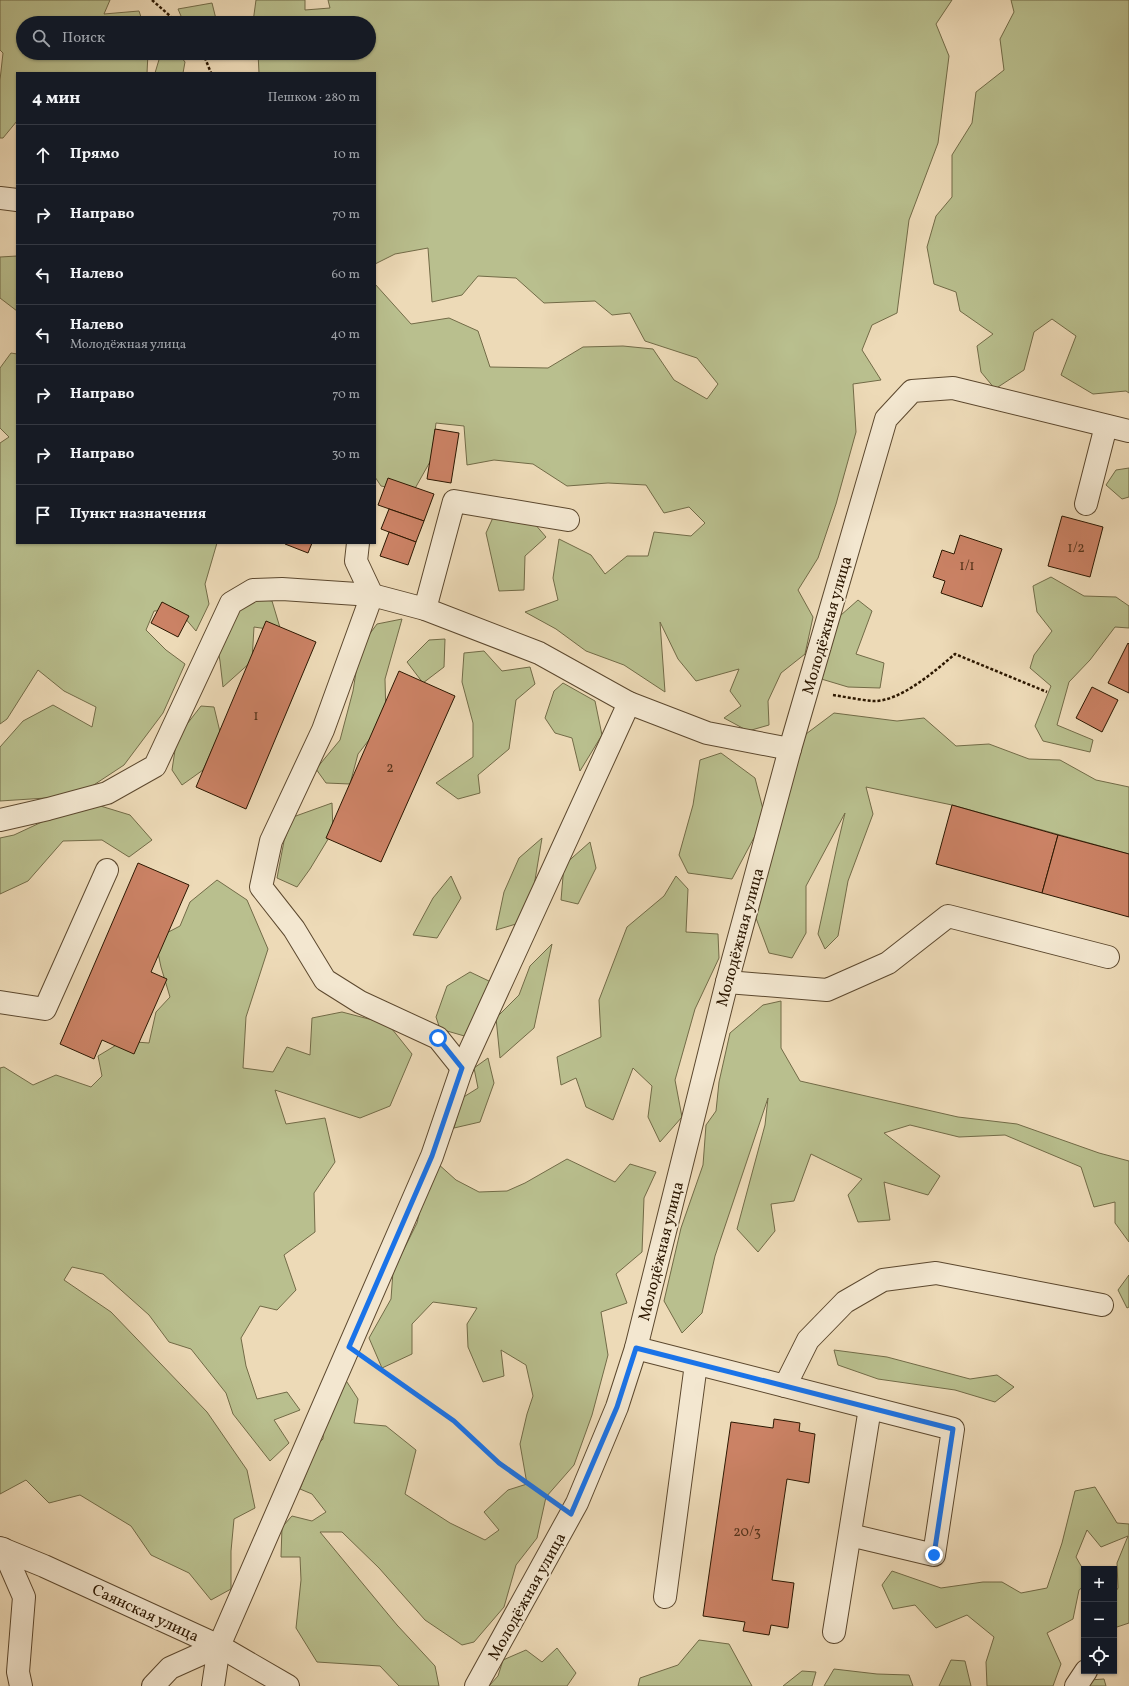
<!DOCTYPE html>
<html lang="ru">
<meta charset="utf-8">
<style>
:root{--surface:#171b24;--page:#242831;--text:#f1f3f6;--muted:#9ea1a6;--line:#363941}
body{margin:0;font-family:Vollkorn,serif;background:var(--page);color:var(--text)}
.controls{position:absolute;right:12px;bottom:12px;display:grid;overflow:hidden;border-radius:0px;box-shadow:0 1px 3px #0004}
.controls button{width:36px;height:36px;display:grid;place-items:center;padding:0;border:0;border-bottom:1px solid var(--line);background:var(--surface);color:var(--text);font:20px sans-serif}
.stop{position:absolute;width:12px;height:12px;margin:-9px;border:3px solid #1a73e8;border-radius:50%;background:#fff}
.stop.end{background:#1a73e8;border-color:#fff;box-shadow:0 1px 4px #0008}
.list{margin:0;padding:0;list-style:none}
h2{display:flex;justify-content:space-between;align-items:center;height:52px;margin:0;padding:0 16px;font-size:17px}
h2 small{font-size:13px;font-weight:400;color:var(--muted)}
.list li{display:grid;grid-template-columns:26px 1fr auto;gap:12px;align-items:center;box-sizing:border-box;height:60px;padding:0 16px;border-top:1px solid var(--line)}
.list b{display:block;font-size:15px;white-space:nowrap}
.list p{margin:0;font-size:13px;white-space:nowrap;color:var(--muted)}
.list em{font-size:13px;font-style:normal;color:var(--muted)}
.icon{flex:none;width:22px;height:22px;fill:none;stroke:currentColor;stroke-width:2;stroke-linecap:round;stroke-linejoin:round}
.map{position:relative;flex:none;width:1129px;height:1686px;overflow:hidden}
.search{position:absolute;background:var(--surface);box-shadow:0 1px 3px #0004;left:16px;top:16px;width:360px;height:44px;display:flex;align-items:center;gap:10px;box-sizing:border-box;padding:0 14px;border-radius:22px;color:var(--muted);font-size:15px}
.panel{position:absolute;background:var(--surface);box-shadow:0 1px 3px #0004;left:16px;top:72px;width:360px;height:472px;border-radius:0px}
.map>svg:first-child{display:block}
.green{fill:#b9bf8e;stroke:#726b47}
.building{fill:#cb8265;stroke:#2c1700}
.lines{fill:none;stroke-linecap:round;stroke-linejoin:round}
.minor-casing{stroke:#5c482e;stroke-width:24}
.path{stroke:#2c1700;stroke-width:2.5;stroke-dasharray:3 2;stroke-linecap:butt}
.minor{stroke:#f3e7d0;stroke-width:22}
.route{stroke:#1a73e8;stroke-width:5}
.labels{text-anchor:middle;stroke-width:4;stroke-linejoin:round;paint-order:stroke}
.number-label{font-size:14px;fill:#543219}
.street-label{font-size:16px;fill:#2c1700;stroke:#f3e7d0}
</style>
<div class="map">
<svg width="1129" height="1686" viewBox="0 0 1129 1686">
<rect width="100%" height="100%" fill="#eddab7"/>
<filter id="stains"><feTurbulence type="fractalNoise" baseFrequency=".005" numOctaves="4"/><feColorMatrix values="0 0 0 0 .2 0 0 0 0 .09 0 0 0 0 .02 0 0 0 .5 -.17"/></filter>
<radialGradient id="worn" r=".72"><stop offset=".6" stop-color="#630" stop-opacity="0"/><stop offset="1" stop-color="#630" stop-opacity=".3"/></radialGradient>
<g class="green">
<path d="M0 0H110L104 14 139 11 143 23H23V53H148L147 73H17V121L3 138H0V80L3 53 0 50Z"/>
<path d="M256 0H305V10L330 8 328 0H952L936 24 949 56 938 143 909 220 897 313 872 325 862 350 881 380 853 384 856 432 836 504 818 558 798 590 813 617 805 654 781 673 768 701 769 725 748 731 724 718 741 706 730 691 739 669 696 681 678 659 660 622 665 692 624 665 586 651 556 629 525 612 558 600 553 578 559 539 591 555 605 574 627 556H648L654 532 691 536 705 523 689 507 664 513 646 485 608 483 567 486 533 464 494 460 467 465 464 426 436 423 431 460 413 492 381 486 375 477V284L411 324 449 318 478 331 490 367 548 368 583 347 623 346 653 349 674 380 707 399 718 384 697 358 645 341 630 313 612 315 595 301 544 303 516 278 478 276 462 295 432 302 428 248 395 254 375 264V73H259L258 53H369V23H248L253 22Z"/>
<path d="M1011 0H1129V393L1126 391 1093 394 1061 375 1076 336 1052 319 1034 332 1024 370 995 389 981 372 977 346 993 334 960 311 956 292 934 284 927 247 936 216 952 197V155L972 123 976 92 1004 70 1000 39 1014 12Z"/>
<path d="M212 3 216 19 213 23H184L178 9Z"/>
<path d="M161 53H178L185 62 183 73H155Z"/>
<path d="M17 256V311L0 298V257Z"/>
<path d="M11 353 17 354V543H217L205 584 209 604 196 631 178 610 154 611 146 630 166 650 185 664 163 713 124 765 77 796 0 801V747L23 721 53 705 92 727 96 707 64 691 38 670 7 719 0 724V443L9 437 0 428V368Z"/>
<path d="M1129 468V497L1122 499 1106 485 1116 470Z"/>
<path d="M496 511 528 516 546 537 525 556 524 590 499 591 486 533Z"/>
<path d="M1051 577 1084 596 1116 597 1129 606V628L1115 627 1090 660 1069 682 1057 725 1093 740 1090 752 1043 741 1035 726 1051 686 1030 668 1034 655 1052 631 1037 612 1033 586Z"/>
<path d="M248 597 272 601 281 631 254 627 252 661 223 687 220 661 216 639Z"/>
<path d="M858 600 872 611 856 654 884 663 880 688 848 687 818 678 832 623Z"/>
<path d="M402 619 385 679 386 718 358 754 350 784 326 783 316 769 340 740 353 691 360 647 377 624Z"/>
<path d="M445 639 444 667 423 683 407 662 429 640Z"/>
<path d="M484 651 502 671 530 667 535 684 516 700 509 749 478 775 480 793 458 799 436 783 473 757V723L462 682 464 653Z"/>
<path d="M563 683 595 701 602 735 580 771 572 738 555 733 545 718 554 691Z"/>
<path d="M201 706 214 707 220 732 203 770 182 785 172 770 177 737Z"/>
<path d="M834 713 897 721 924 718 956 746 989 744 1029 759 1060 760 1096 780 1129 787V854L952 805 866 787 873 814 848 881 838 936 825 949 818 934 836 851 845 813 806 886V933L792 958 769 953 753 910 790 775 806 734Z"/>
<path d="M721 753 755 778 765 817 732 879 688 873 679 855 693 805 700 760Z"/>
<path d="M332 803 333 831 310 869 297 887 277 878 284 841 293 817Z"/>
<path d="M94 804 130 815 152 840 129 857 102 840 63 841 28 881 0 894V838L14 835 59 814Z"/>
<path d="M542 838 533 892 516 924 496 930 504 892 519 858Z"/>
<path d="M590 842 596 868 578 904 561 900 564 865Z"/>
<path d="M451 876 461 898 437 938 413 935 433 898Z"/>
<path d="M676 876 688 889 686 932 718 934 719 958 695 1009 675 1080 682 1117 660 1142 648 1117 652 1086 633 1068 613 1120 586 1107 576 1078 561 1085 557 1057 601 1037 599 1000 627 927 664 896Z"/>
<path d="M217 880 247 900 268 949 246 1017 243 1068 273 1072 287 1047 310 1055 312 1018 342 1012 388 1024 412 1054 390 1106 360 1118 275 1090 286 1124 325 1118 335 1162 314 1193 315 1232 284 1255 296 1290 277 1310 260 1306 241 1338 246 1366 257 1399 287 1392 300 1410 274 1420 289 1443 270 1461 233 1414 226 1393 191 1349 169 1342 149 1315 103 1274 72 1267 64 1280 111 1312 207 1412 247 1470 255 1508 234 1519 231 1551V1589L211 1600 189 1573 151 1555 131 1526 80 1495 49 1503 26 1480 0 1494V1068L4 1067 33 1085 56 1075 91 1087 102 1076 98 1056 123 1041 149 1043 156 1012 170 997 161 967 155 939 180 926 190 902Z"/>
<path d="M552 944 534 1028 500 1058 496 1018 519 995 530 966Z"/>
<path d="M470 972 491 982 468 1037 440 1029 436 1017 447 986Z"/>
<path d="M781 1001V1048L800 1081 958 1117 1017 1124 1099 1153 1129 1161V1242L1115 1223V1202L1094 1207 1081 1167 1005 1135 959 1137 910 1125 884 1133 940 1176 928 1195 884 1182 890 1220 858 1222 848 1195 862 1179 811 1154 794 1201 771 1204 775 1231 758 1252 737 1229 765 1125 768 1098 715 1256 702 1313 682 1333 664 1301 681 1228 703 1165 706 1125 716 1111 719 1082 730 1033 763 1005Z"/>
<path d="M488 1058 494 1083 480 1122 454 1128 462 1098 478 1088 474 1068Z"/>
<path d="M567 1159 615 1182 630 1164 656 1172 644 1198 642 1252 616 1274 627 1303 601 1312 608 1355 592 1415 574 1465 546 1497 537 1538 516 1565 504 1607 474 1642 462 1645 425 1620 379 1568 342 1532H320L397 1625 435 1666 439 1686H399L380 1666 317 1662 296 1628 301 1580 300 1557H281L282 1527 292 1516 312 1521 326 1512 312 1494 300 1489 318 1444 323 1439 324 1417 345 1379 358 1399 354 1423 386 1426 416 1450 405 1494 450 1523 485 1540 499 1530 484 1512 508 1490 527 1484 520 1444 527 1414 533 1396 526 1365 501 1350 504 1376 483 1382 468 1347 467 1324 477 1308 433 1302 412 1324V1354L382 1368 369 1338 391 1299 393 1271 417 1223 425 1189 437 1163 456 1180 479 1192 507 1191 525 1183Z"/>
<path d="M1129 1275V1307L1127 1308 1118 1290Z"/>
<path d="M834 1350 887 1357 970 1379 997 1375 1014 1387 995 1402 955 1390 878 1379 838 1365Z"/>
<path d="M1095 1487 1117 1523 1129 1524V1623L1114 1628V1594L1118 1588 1117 1563 1128 1536 1101 1547 1087 1530 1076 1557 1084 1571V1586L1079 1590 1073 1619 1047 1633 1061 1664 1053 1686H987L986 1662 994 1637 967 1615 936 1628 915 1605 893 1609 882 1585 892 1571 941 1588 983 1582H1002L1021 1593 1047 1588 1062 1543 1075 1491Z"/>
<path d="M699 1640 729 1644 752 1686H638L640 1678 678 1665Z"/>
<path d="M557 1648 576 1673 567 1686H489L498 1676 503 1660 526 1650 542 1662Z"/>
<path d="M951 1660 965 1661 971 1686H939Z"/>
<path d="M834 1669 877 1674 909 1675 913 1686H824Z"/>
<path d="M802 1671 816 1672 812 1686H783Z"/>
<path d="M1104 1679 1106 1686H1086L1089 1680Z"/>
</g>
<g class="building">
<path d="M435 429 459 433 451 483 427 479Z"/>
<path d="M388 478 434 494 424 521 378 505Z"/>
<path d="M389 509 424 521 416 542 381 529Z"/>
<path d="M1062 516 1103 527 1090 577 1048 566Z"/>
<path d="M389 532 416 542 408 565 380 556Z"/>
<path d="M960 535 1002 549 982 607 941 593 945 581 933 577 942 550 954 554Z"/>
<path d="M285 543H312L308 553 285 544Z"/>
<path d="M162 602 189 616 178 637 151 623Z"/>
<path d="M266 621 316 642 246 809 196 787Z"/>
<path d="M1128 643 1129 644V693L1108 683Z"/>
<path d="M399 671 455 696 381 862 326 838Z"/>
<path d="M1092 687 1118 700 1102 732 1076 718Z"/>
<path d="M952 805 1058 835 1042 893 936 864Z"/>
<path d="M1058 835 1129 854V917L1042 893Z"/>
<path d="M138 863 189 885 151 972 167 979 134 1054 102 1040 94 1059 60 1044Z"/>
<path d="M774 1419 800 1423 799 1431 815 1434 809 1483 787 1479 772 1580 794 1583 788 1628 771 1625 769 1635 743 1631 745 1622 703 1616 731 1422 773 1428Z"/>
</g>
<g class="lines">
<defs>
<g id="minor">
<path d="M0 198 17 200"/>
<path d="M1086 504 1106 426"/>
<path d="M358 543 356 561 372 595 323 730 271 841 261 887 294 929 325 980 360 1002 438 1038 462 1068"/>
<path d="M425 609 454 501 568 520"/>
<path d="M0 820 48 809 107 793 155 766 231 603 253 590 282 589 372 595 425 609 539 653 629 703 707 733 790 749"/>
<path d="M727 982 827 990 888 963 948 916 1108 957"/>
<path d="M0 1002 45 1009 107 870"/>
<path d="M636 1348 953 1429 934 1555 850 1535"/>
<path d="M785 1386 808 1340 845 1302 883 1280 936 1273 1102 1305"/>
<path d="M0 1548 44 1566 219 1646 288 1686"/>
<path d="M3 1549 24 1597 18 1672 21 1686"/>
<path d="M665 1597 696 1364"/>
<path d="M834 1632 870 1408"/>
<path d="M153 1686 170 1668 219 1646"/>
<path d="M213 1686 219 1646 432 1156 462 1068 629 703"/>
<path d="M476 1686 577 1503 617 1407 636 1348 727 982 790 749 886 419 912 391 953 388 1129 431"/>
<path d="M1076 1686 1086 1671"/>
</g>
</defs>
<use href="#minor" class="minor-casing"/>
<g class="path">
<path d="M152 0 178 23"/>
<path d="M203 53 211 73"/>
<path d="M833 695C846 697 860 700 873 701 900 702 935 671 955 654L1047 692"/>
<path d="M371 1362 454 1421 499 1463 549 1498"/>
</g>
<use href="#minor" class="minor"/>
</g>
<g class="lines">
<path class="route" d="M438 1038 462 1068 432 1156 349 1347 454 1421 499 1463 571 1514 617 1407 636 1348 953 1429 934 1555"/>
</g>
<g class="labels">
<g class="number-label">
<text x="1076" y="552">1/2</text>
<text x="967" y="570">1/1</text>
<text x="256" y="720">1</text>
<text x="390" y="772">2</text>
<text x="747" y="1536">20/3</text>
</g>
<g class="street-label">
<text transform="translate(826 625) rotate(-74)" y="6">Молодёжная улица</text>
<text transform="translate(739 937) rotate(-75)" y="6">Молодёжная улица</text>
<text transform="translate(660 1251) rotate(-76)" y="6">Молодёжная улица</text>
<text transform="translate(526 1596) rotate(-61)" y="6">Молодёжная улица</text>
<text transform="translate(146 1612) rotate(25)" y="6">Саянская улица</text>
</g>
</g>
<rect width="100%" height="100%" filter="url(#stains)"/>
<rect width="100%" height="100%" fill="url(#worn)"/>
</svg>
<div class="controls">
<button>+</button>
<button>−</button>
<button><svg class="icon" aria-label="locate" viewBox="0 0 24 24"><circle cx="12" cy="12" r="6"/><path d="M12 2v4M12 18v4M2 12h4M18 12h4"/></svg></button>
</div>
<div class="stop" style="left:438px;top:1038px"></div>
<div class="stop end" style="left:934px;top:1555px"></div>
<div class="search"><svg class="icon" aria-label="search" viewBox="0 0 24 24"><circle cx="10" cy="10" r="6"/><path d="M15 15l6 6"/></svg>Поиск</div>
<section class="panel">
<h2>4 мин<small>Пешком · 280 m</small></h2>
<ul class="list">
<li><svg class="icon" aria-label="ahead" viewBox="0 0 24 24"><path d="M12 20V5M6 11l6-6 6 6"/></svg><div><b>Прямо</b></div><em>10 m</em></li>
<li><svg class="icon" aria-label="right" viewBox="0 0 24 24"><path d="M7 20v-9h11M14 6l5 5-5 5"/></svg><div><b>Направо</b></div><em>70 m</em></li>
<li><svg class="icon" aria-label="left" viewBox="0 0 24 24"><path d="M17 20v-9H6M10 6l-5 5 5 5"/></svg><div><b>Налево</b></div><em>60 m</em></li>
<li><svg class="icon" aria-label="left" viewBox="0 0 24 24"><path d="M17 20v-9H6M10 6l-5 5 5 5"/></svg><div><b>Налево</b><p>Молодёжная улица</p></div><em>40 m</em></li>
<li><svg class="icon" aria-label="right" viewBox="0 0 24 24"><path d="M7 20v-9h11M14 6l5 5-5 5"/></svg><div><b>Направо</b></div><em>70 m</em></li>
<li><svg class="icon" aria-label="right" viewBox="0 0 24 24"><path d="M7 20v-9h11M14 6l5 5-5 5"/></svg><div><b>Направо</b></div><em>30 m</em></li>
<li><svg class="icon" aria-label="arrive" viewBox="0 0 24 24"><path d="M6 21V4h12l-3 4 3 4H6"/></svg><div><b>Пункт назначения</b></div></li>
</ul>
</section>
</div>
